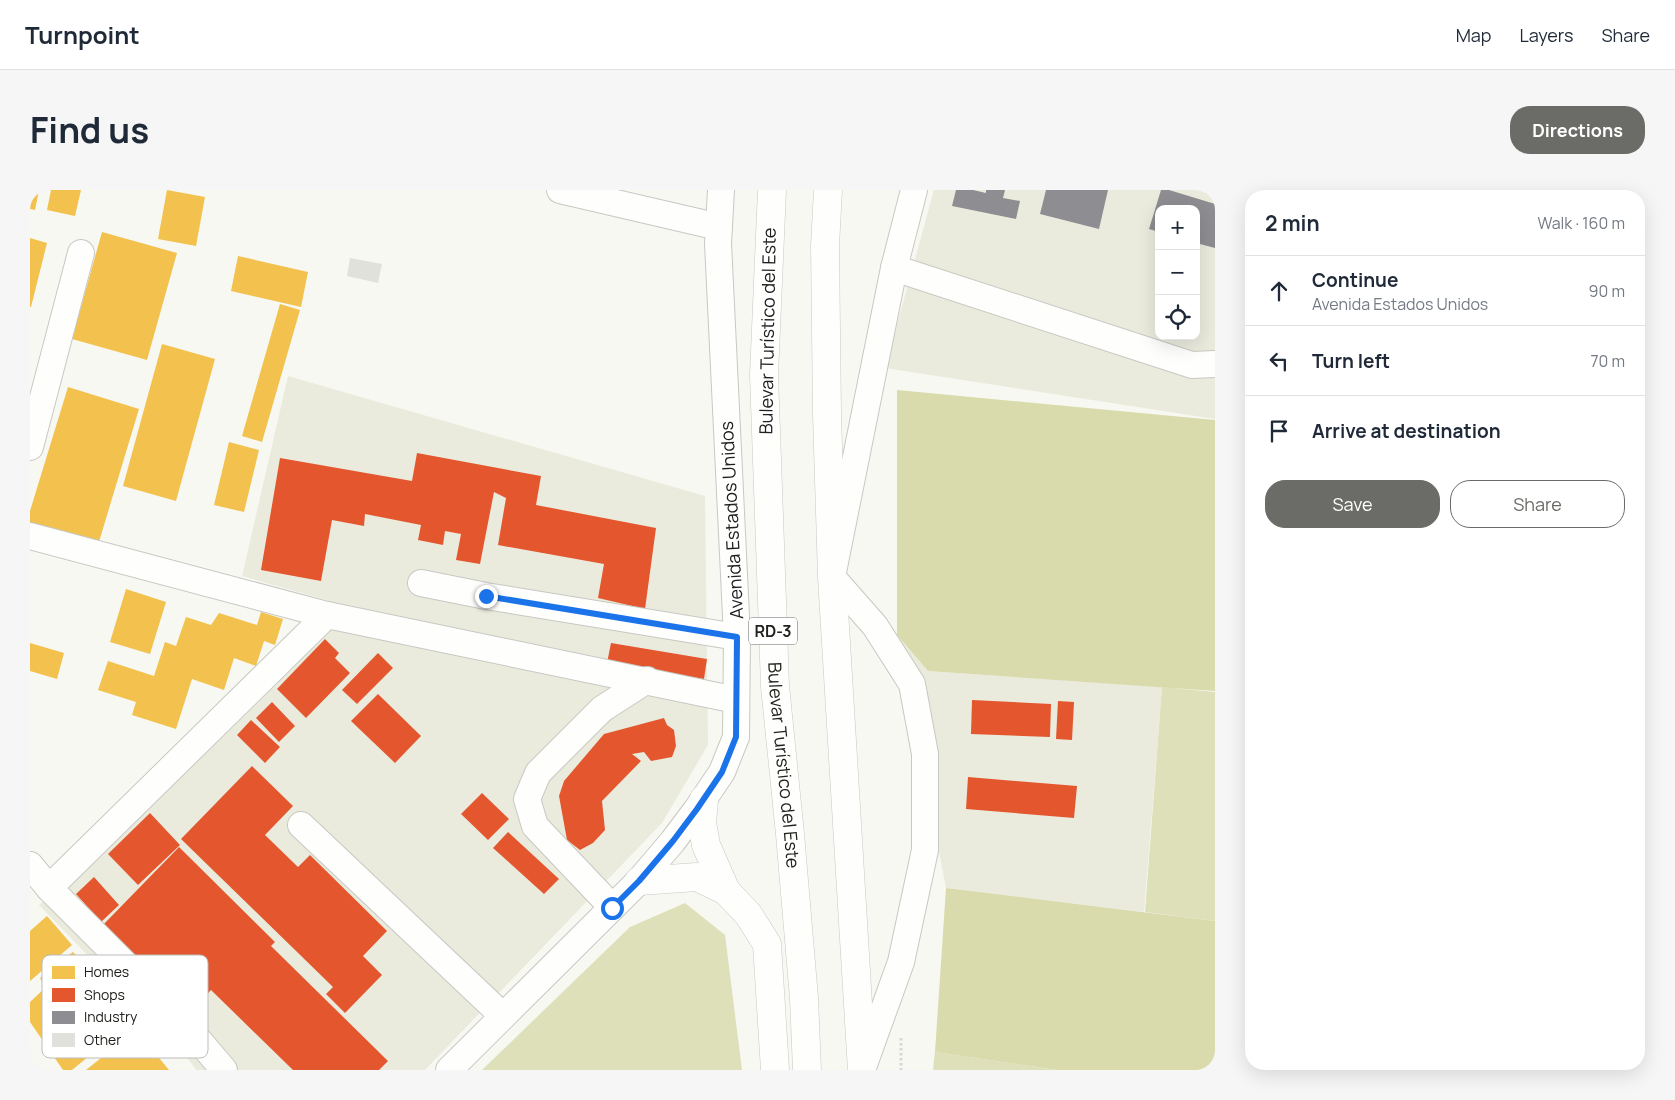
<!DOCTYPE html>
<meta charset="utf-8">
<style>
:root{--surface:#fff;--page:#f6f6f7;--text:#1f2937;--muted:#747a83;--line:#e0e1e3;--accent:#6b6c67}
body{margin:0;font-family:Manrope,sans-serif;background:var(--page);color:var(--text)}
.controls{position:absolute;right:15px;top:15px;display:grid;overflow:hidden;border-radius:10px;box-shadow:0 5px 20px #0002}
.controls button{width:45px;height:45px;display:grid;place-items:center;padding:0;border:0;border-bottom:1px solid var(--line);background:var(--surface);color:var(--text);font:25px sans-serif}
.stop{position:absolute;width:15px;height:15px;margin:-11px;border:4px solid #1a73e8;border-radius:50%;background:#fff}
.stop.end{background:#1a73e8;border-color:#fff;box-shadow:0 1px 5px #0008}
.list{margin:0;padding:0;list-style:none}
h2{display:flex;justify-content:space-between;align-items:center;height:65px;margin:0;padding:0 20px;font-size:21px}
h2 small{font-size:16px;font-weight:400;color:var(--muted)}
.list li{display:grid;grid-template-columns:32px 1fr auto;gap:15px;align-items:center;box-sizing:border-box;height:70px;padding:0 20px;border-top:1px solid var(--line)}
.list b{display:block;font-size:19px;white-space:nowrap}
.list p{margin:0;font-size:16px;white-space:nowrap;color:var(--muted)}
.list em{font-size:16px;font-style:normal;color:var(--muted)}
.actions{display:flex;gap:10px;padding:15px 20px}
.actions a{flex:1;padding:11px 0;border:1px solid var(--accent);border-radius:20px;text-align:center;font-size:18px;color:var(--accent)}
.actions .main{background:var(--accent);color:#fff}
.icon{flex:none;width:28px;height:28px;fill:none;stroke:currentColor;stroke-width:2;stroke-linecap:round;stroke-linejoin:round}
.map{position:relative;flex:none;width:1185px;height:880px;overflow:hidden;border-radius:20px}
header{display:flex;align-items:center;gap:30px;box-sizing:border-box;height:70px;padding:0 25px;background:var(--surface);border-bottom:1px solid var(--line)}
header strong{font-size:24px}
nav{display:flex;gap:28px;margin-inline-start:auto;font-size:18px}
.intro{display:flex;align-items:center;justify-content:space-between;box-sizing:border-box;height:120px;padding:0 30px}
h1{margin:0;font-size:35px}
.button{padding:12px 22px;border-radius:20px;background:var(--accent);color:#fff;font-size:18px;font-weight:700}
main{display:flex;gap:30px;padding:0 30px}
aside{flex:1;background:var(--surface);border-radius:20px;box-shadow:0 5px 20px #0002}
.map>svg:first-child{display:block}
.built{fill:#eaebdd;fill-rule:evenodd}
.green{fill:#dee0b9}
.forest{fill:#d9dbac}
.homes{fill:#f2c14e}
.shops{fill:#e4572e}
.industry{fill:#8d8d92}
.building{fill:#e0e1db}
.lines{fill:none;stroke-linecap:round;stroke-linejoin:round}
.minor-casing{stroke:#c8c8c3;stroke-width:28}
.highway-casing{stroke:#c8c8c3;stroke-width:29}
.path{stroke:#d7d8d5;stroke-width:3;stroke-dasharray:2.5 2.5;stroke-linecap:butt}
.minor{stroke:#fefefd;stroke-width:26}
.highway{stroke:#fefefd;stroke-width:28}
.route{stroke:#1a73e8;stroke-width:6}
.labels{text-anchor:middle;stroke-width:5;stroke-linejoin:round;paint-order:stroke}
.shield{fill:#fff;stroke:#636360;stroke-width:1}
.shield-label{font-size:16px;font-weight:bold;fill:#20201c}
.street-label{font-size:18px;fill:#20201c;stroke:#fff}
.key{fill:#fff;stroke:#bcbcbb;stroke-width:1}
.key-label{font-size:14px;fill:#20201c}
</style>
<header>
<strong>Turnpoint</strong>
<nav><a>Map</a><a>Layers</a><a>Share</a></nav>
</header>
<div class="intro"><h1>Find us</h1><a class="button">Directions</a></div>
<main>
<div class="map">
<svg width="1185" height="880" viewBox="0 0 1185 880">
<rect width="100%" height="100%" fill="#f7f8f1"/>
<g class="built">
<path d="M904 0H1185V229L855 178ZM1129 19H1166V146H1129Z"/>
<path d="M258 186 675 306 678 555 632 633 395 880H166L159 870 9 715 325 418 212 386Z"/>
<path d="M867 445 898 481 1132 497 1114 722 916 698Z"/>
</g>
<g class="green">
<path d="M1132 497 1185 502V731L1115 722Z"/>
<path d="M655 713 695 745 712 880H452L600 737Z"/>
<path d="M905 862 1027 880H903Z"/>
</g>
<g class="forest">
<path d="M867 200 1185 230V501L898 481 867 445Z"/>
<path d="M916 698 1185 731V880H1027L905 862Z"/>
</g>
<g class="homes">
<path d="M0 0H9L5 20 0 19Z"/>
<path d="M21 0H51L45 26 17 20Z"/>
<path d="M137 0 175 7 166 56 128 49Z"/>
<path d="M72 42 147 63 117 170 42 149Z"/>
<path d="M0 48 17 53 1 117H0Z"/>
<path d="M208 66 278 82 271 117 201 101Z"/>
<path d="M250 114 270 120 232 252 212 246Z"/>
<path d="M132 154 185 169 146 311 93 296Z"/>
<path d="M38 197 109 219 68 355 0 334V321Z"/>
<path d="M199 252 229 260 214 322 184 315Z"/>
<path d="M96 399 136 412 120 464 80 452Z"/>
<path d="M231 422 253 429 245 455 234 451 226 476 204 468 194 500 162 489 146 539 102 525 106 512 68 500 78 471 124 486 135 452 146 456 156 427 181 435 189 423 227 435Z"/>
<path d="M0 453 34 463 27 489 0 481Z"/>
<path d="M17 726 42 755 0 791V741Z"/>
<path d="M43 762 71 792 44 815 75 853 42 880H33L0 832V812L15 798 10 788Z"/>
<path d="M106 840 139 880H56Z"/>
</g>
<g class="shops">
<path d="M387 263 511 286 506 315 626 338 615 419 568 408 574 374 468 355 476 308 464 302 450 374 426 370 431 344 415 341 413 355 388 350 391 335 335 324 334 336 302 330 291 391 231 380 250 268 382 291Z"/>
<path d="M295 449 309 463 305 468 320 483 276 528 247 499Z"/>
<path d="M581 453 677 469 674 489 577 473Z"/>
<path d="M348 463 363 478 327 514 312 500Z"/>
<path d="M348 504 391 546 365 573 321 531Z"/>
<path d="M942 510 1021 514 1020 547 941 544Z"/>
<path d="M1028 511 1044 512 1042 550 1026 549Z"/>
<path d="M242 512 265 536 249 552 226 528Z"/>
<path d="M634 528 637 535 644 540 646 556 642 567 621 571 614 562 602 564 611 571 572 611 575 640 563 653 550 660 537 650 529 606 534 591 574 544Z"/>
<path d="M221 530 250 557 235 573 207 545Z"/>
<path d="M222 576 263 616 235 645 268 677 280 665 357 741 333 766 352 785 315 823 296 804 303 797 151 649Z"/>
<path d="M938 587 1047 596 1044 628 936 619Z"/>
<path d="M452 603 479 629 458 650 431 624Z"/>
<path d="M120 623 150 655 108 695 78 664Z"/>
<path d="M478 642 529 689 514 704 463 658Z"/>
<path d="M149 657 245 752 241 756 358 871 349 880H263L181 800 161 822 73 735Z"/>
<path d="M64 687 89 715 71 732 46 704Z"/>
</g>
<g class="industry">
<path d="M926 0H943L956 3V0H975L973 8 990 11 986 29 922 16Z"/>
<path d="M1016 0H1078L1069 39 1010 24Z"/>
<path d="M1131 0H1139L1185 14V58L1166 53V19H1129V42L1119 39Z"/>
</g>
<path class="building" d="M320 68 352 74 348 93 317 86Z"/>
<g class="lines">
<defs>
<g id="minor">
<path d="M530 0 689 37"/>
<path d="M864 78 1162 175 1185 174"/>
<path d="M0 257 51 63"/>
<path d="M0 346 297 425 706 510"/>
<path d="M391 393 456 406 707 447"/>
<path d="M271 635 473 826"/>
<path d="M0 675 19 698 154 833 194 880"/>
<path d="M19 698 297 425"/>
<path d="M582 717 505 636 497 609 508 583 572 519 617 490"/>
<path d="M419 880 609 691 643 651 667 619 692 582 706 547 707 447 688 53 691 0"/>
<path d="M832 880 871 772 895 660V564L882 494 845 436 802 387 864 78 884 0"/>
</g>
<g id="highway">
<path id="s1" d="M742 0 734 185 745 496 760 644 774 808 777 880"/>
<path d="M798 0 795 56 797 224 802 387 832 880"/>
<path d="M674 609 672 633 676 655 696 701"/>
<path d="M609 691 667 687 696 701 718 724 737 754 745 880"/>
</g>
</defs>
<use href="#minor" class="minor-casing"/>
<use href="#highway" class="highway-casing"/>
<path class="path" d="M871 848V880"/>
<use href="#minor" class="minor"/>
<use href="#highway" class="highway"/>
</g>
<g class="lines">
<path class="route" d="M456 406 707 447 706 547 692 582 667 619 643 651 609 691 582 718"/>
</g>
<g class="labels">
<rect class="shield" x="719" y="427.5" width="48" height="27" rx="4"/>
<g class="shield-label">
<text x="743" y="447">RD-3</text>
</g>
<g class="street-label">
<text transform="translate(738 141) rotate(-89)" y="6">Bulevar Turístico del Este</text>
<text transform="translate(702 330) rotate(-93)" y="6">Avenida Estados Unidos</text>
<text dy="6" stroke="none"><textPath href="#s1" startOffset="576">Bulevar Turístico del Este</textPath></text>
</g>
</g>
<rect x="12" y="765" width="166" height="103" rx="8" class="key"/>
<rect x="22" y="776" width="23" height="13" fill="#f2c14e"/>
<rect x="22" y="798" width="23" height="14" fill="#e4572e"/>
<rect x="22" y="821" width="23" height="13" fill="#8d8d92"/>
<rect x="22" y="843" width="23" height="14" fill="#e0e1db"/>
<g class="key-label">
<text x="54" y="787">Homes</text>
<text x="54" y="810">Shops</text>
<text x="54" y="832">Industry</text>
<text x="54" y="855">Other</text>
</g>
</svg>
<div class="controls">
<button>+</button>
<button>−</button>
<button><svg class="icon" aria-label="locate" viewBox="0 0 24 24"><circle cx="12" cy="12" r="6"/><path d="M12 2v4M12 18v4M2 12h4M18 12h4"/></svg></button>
</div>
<div class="stop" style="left:582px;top:718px"></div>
<div class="stop end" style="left:456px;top:406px"></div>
</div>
<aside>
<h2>2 min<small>Walk · 160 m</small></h2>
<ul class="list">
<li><svg class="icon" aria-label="ahead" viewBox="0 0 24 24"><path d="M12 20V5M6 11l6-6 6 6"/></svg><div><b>Continue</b><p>Avenida Estados Unidos</p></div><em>90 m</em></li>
<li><svg class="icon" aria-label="left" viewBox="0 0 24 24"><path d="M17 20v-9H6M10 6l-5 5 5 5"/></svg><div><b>Turn left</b></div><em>70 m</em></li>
<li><svg class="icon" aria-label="arrive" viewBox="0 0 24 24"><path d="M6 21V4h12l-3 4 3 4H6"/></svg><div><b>Arrive at destination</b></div></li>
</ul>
<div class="actions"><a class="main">Save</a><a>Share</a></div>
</aside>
</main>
